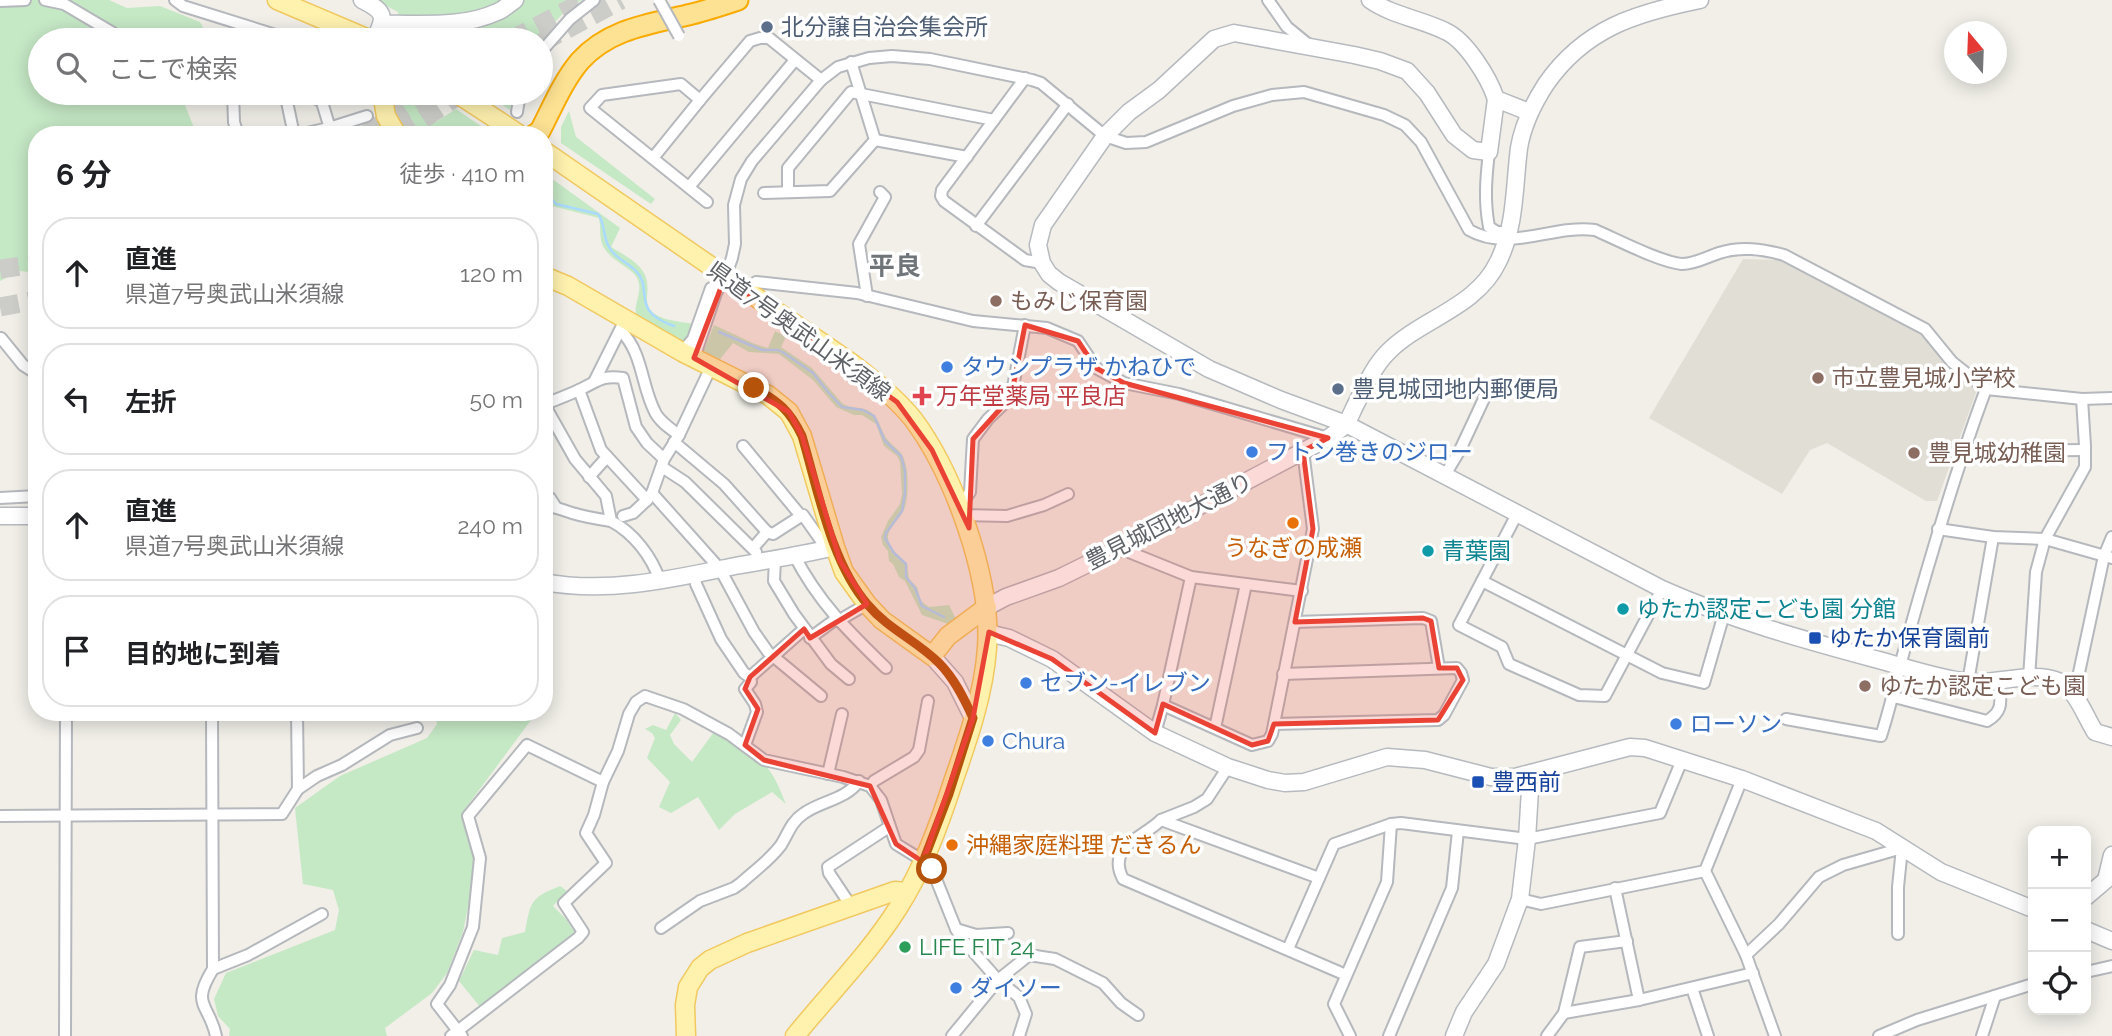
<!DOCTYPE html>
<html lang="ja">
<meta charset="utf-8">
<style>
:root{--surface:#fff;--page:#f2f2f2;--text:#202124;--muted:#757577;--line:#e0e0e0}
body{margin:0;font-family:Raleway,"Noto Sans JP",sans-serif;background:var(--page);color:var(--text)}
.controls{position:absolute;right:21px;bottom:21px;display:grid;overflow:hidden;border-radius:14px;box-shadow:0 4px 18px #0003}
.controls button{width:63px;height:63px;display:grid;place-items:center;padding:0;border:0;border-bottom:2px solid var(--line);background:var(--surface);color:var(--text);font:35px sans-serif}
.compass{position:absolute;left:1944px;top:21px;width:63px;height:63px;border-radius:50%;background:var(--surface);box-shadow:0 4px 18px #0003;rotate:341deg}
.stop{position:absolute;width:21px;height:21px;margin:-16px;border:5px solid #b45309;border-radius:50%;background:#fff}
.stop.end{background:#b45309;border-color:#fff;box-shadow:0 2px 7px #0008}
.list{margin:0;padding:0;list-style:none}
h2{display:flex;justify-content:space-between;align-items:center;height:91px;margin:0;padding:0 28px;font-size:30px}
h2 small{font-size:23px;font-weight:400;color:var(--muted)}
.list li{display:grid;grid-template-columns:46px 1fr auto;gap:21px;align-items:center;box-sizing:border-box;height:112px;margin:0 14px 14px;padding:0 14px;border:2px solid var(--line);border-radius:28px}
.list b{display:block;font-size:26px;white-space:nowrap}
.list p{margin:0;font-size:23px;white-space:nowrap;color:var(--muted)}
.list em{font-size:23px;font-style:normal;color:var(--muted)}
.icon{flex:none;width:38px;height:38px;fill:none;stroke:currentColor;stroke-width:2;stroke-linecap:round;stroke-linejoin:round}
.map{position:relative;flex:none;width:2112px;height:1036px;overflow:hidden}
.search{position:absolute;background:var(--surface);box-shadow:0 4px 18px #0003;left:28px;top:28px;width:525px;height:77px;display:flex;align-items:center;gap:18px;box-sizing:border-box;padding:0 24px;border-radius:38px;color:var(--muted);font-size:26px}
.panel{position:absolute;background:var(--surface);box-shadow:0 4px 18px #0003;left:28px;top:126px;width:525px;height:595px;border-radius:28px}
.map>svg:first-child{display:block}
.education{fill:#e1ded6}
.green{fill:#c5e8c5}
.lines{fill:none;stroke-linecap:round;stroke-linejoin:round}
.stream{stroke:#aadaff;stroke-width:2.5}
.highway-tunnel{stroke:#ccccc8;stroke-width:19;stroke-dasharray:19 10;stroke-linecap:butt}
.street-casing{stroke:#b5b8bc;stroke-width:14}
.secondary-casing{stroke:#b6babf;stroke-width:19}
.primary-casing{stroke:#f2c960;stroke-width:21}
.highway-casing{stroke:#f9ab00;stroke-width:23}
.street{stroke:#fff;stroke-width:10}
.secondary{stroke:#fff;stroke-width:16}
.primary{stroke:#fff2af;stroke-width:18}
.highway{stroke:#fde293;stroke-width:19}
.street-bridge-casing{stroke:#b5b8bc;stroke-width:14;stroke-linecap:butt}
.primary-bridge-casing{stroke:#f2c960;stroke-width:21;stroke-linecap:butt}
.street-bridge{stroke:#fff;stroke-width:10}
.primary-bridge{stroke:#fff2af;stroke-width:18}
.route{stroke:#b45309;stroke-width:9}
.marked{fill:#ea4335;fill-opacity:0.2;stroke:#ea4335;stroke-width:5;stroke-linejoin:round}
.service-dot{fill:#5c6f8a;stroke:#fff;stroke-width:2.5}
.education-dot{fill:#8d6e63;stroke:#fff;stroke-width:2.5}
.shop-dot{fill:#3f7fe0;stroke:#fff;stroke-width:2.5}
.health-dot{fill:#e0444e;stroke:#fff;stroke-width:2.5}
.food-dot{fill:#e8710a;stroke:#fff;stroke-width:2.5}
.culture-dot{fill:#0f9aa8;stroke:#fff;stroke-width:2.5}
.transit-dot{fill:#1a4fb4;stroke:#fff;stroke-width:2.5}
.leisure-dot{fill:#2e9e5b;stroke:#fff;stroke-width:2.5}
.labels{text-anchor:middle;stroke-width:7;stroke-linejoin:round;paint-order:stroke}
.service-label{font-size:23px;fill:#4e5e75;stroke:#fff;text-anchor:start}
.education-label{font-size:23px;fill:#785e54;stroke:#fff;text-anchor:start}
.street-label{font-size:23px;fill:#5f6368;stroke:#fff}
.shop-label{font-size:23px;fill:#366cbe;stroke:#fff;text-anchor:start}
.health-label{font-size:23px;fill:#be3a42;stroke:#fff;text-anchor:start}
.food-label{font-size:23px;fill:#c56008;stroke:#fff}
.culture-label{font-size:23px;fill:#0d838f;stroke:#fff;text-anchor:start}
.transit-label{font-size:23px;fill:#164399;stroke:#fff;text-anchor:start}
.leisure-label{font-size:23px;fill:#27864d;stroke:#fff;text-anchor:start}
.quarter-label{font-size:26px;font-weight:bold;fill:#70757a;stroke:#fff}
</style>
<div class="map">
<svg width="2112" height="1036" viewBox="0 0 2112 1036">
<rect width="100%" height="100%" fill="#f1efe8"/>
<path class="education" d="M1743 259 1781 260 1922 333 1950 366 1977 390 1937 501H1926L1827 443 1810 450 1782 494 1649 418Z"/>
<g class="green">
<path d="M0 0H109L127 8 160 6 200 22 205 31 198 40H40V93H180L197 135H37V273L20 271 0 281Z"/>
<path d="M375 0H582L569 7 538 40H406L403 39 398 12Z"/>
<path d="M391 93H422L416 98 436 122 456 109 494 135H410L394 109Z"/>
<path d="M484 93H513L510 110Z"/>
<path d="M569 111 576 137 655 199 651 204 561 143V127Z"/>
<path d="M544 173 620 228 611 247C621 253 636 261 642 270 648 278 648 287 647 297 645 321 679 321 694 324L686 341 680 344 637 318C632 305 643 293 638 280 634 268 611 262 603 246 599 238 601 227 599 218L544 204Z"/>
<path d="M714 325 755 344 768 348 775 331 786 337 781 347 812 368 842 403C851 410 863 405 872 413 879 419 881 429 885 436 889 443 895 446 900 452 910 463 909 498 904 510 900 519 887 529 888 538 889 550 901 556 907 564L909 579 917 587 921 601 929 607 949 605 956 619 948 624 922 615 905 581 899 577 893 564 889 561 888 551 883 545 881 537 888 521 900 504 902 494 900 462 897 456 884 446 876 424 862 415H854L836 407 813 380 779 354 749 352 733 343 717 363 702 355Z"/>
<path d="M435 712H537L462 813 476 867 463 932 447 973 432 993 385 1028 387 1036H229L230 1029 218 1016 214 999 226 973 335 930 339 910 333 890 303 884 295 808 340 776 427 738 437 724Z"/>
<path d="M675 713 681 720 670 735 674 744 692 762 714 732C732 742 756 754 769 770 777 780 781 793 786 804L772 792 735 814 719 830 698 797 671 813 659 807 670 782 647 758 655 738 652 733 645 729 653 725 666 730Z"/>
<path d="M560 886 567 891 553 906 566 919 577 935 481 1008 459 981 474 950 498 955 502 938 525 932C531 901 530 898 560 886Z"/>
</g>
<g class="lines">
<g class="stream">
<path d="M544 191 556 204 598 214C605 223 603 235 608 245 614 258 627 262 636 271 654 289 629 311 674 326"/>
<path d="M719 332 762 350H778L784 353 813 373 828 392 842 407 863 410 874 416 885 441 901 456 905 471V493L902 511 886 533 885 538 894 553 906 564V577L915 588 922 606 944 617"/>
</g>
<g class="highway-tunnel">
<path d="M511 40 587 0"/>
<path d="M541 43 621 0"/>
<path d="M365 135 428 93"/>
<path d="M399 135 462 93"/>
<path d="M0 269 37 264"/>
<path d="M0 307 37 300"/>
</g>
<defs>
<g id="street">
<path d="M45 0 64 4 125 40"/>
<path d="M175 0 183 6 282 37 286 40"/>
<path d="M1268 0 1287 27 1309 45"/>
<path d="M0 1 25 0"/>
<path d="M217 40 233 39 246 40"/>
<path d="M541 52 570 19 594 0"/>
<path d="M1025 78 942 190 941 196 944 201 1025 260 1042 263"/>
<path d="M233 93 234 122 238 135"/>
<path d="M308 93 322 102 332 135"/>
<path d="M286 97 294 135"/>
<path d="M517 112 520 93"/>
<path d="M298 135 329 128 367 116"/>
<path d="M875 140 967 157"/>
<path d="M1489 152C1486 178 1484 201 1489 227L1497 232H1501"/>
<path d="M653 158 700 100"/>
<path d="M689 187 795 60"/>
<path d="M788 192V168L851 92 994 120"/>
<path d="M764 193 830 191 875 140 851 62"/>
<path d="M707 202 590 108 602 95 681 84 700 100 750 41 760 38H769L821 80"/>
<path d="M976 226 1068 104"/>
<path d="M756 282 857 293 973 321 1047 328 1078 341 1096 368 1124 383 1179 394 1328 438"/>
<path d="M867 296 859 244 885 197 880 192"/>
<path d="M621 331C643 353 641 385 655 412 659 421 671 429 679 435"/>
<path d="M1 338 23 365 37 374"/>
<path d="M682 352 693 339 711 288"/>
<path d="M694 358 716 293 725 277 732 258 735 244 734 205 741 179 752 161 821 80 838 67 869 58 892 56 930 59 1032 80 1041 83 1105 136 1126 143 1146 142 1233 106 1272 95 1304 92 1384 115 1405 125 1421 142 1469 230C1509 253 1553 224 1595 230 1618 240 1660 262 1682 264 1695 264 1707 257 1719 253 1741 246 1762 249 1784 255L1925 329 1952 362 1986 389 2082 399 2112 398"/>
<path d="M595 380 622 326"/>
<path d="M579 390 601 450 647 500"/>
<path d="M544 404 575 459 606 496 611 521C634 533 652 557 660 581"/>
<path d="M545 404C557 399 569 395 581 389 598 381 602 375 623 378L636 427 647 443 664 459"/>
<path d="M674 442 724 484 767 532 754 547"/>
<path d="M743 446 801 516 803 515 827 549"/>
<path d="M1963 451 2085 450"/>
<path d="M662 467 685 482 756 552"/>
<path d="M1445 475 1460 450 1489 388"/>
<path d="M589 477 607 457"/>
<path d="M652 493 720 569 754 632 768 652 821 696"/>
<path d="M544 496 550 498 555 506"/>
<path d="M0 498 37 496"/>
<path d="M957 503 965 499 970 492 973 439 988 419 1011 397 1025 325"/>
<path d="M544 506C555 506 562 510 572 513 585 517 598 519 611 521"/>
<path d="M1517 514 1459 625 1502 647 1509 664 1579 695 1605 696 1662 589"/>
<path d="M962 515 1007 516 1044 505 1068 494"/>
<path d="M623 516 633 513 647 500 652 493 664 459 679 435 711 367"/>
<path d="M1938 529 1993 537 2045 539 2112 558"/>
<path d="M767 532 773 534 801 516"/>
<path d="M1124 546 1129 552 1191 577 1302 591"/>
<path d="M794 555C819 603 848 631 886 668"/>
<path d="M775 559 774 581 794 614 831 664 849 679"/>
<path d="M695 575 696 584 721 639 744 673 750 677 804 629"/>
<path d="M1482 581 1662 673 1704 683 1724 614"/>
<path d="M838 621 867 604"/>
<path d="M1295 622 1423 618 1431 621 1439 668"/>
<path d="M810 638 836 619"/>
<path d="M2029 678 2036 572 2045 539 2085 467V446L2082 399"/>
<path d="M1968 682 1993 537"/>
<path d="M2074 696 2104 556 2112 537"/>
<path d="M1894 697 1987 721C2005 710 2000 700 1999 681"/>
<path d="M1163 705 1252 745 1268 741 1272 734 1313 529 1303 451"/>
<path d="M212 712 213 969C190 1006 209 1003 216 1036"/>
<path d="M1786 719 1881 736C1892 702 1899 667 1909 633 1932 551 1956 469 1986 389"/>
<path d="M1274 724 1438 720 1444 715 1463 680 1461 673 1457 668 1283 674"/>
<path d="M1215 728 1246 584"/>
<path d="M1155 733 1163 705 1191 577"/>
<path d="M745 745 757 712 755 704 745 689 751 682 750 677"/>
<path d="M1228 767 1207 799 1194 807 1161 820 1319 878"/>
<path d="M828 774 842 714"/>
<path d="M1742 779 1705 871 1746 955 1775 1036"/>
<path d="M870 786 874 781 914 757 919 750 928 701"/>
<path d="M298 789 317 776 342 765 390 735 417 728"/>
<path d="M0 816 282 814 298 789 297 712"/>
<path d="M1161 820C1143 838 1106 846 1123 879L1346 975"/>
<path d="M1615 888 1639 1000"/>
<path d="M1520 899 1541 904 1705 871"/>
<path d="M851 906 829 873 828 867 889 827"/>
<path d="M661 928 700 901 734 888 741 883C754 871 770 860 781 845 788 834 791 822 803 814 820 801 846 800 859 781"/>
<path d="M956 929 976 935 1008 933"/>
<path d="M1288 949 1334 844 1391 824 1401 823 1527 839 1660 813 1682 760"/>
<path d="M1746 955 1779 924 1819 877 1843 865 1902 848 1898 887V934"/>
<path d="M213 969 248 955 322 914"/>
<path d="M2086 972 2112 966"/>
<path d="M1692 988 1708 1036"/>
<path d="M1564 1013 1639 1000 1753 973"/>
<path d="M65 1036 66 712"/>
<path d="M451 1036 578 938 583 932 564 903 606 863 586 833 594 815 603 782 618 751 629 714 636 702 645 696 683 709 729 734 764 760 843 777 870 786 881 800 896 844 930 865 932 869 956 929 963 940 998 980 1019 997 1026 1014 1019 1036"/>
<path d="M462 1036 437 1004 450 985 473 927 480 858 468 816 527 745 603 782"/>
<path d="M952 1036 998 980 1029 955 1055 959 1103 983 1121 1003 1138 1015"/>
<path d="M1350 1036 1334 1004 1387 882 1391 824"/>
<path d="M1389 1036 1452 888 1458 831"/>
<path d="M1547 1036 1564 1013 1580 947 1627 941"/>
<path d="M1879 1036 1917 1020 2033 984"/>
<path d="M1982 1036 1995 996"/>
</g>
<g id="secondary">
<path d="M362 0C386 12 386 17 374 40"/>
<path d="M1370 0C1393 16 1421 19 1445 31 1466 40 1489 78 1496 99L1529 112"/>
<path d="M383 24C419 23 463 28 497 12 503 10 509 4 515 0"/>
<path d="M1496 99 1489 152 1473 150 1454 135 1427 93 1407 71 1380 61 1354 55 1234 33 1214 39 1159 90 1129 112 1105 136 1043 225 1038 245 1042 263 1049 274 1059 282 1209 369 1281 400 1346 424 1662 589C1732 620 1801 639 1875 659 1905 667 1936 678 1968 682 1995 685 2033 670 2058 681 2076 689 2085 716 2095 732L2112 737"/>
<path d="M0 516H37"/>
<path d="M544 582C608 594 672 579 735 566 768 560 802 555 835 547"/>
<path d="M987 607 1006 597 1059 578 1124 546 1328 438C1334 434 1340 430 1345 425 1349 420 1352 412 1355 406 1365 387 1373 367 1388 352 1422 318 1476 308 1498 262 1516 226 1514 187 1519 148 1523 124 1533 104 1546 84 1585 28 1636 13 1700 0"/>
<path d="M988 633 1009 638 1052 659 1155 733 1228 767 1268 780 1285 783 1304 782 1387 757 1425 760 1491 777H1515L1630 747 1645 748 1742 779 1876 831 1941 872 2033 909"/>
<path d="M932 656 955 682 973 718"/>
<path d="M2086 897 2106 880 2112 855"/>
<path d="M2086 930 2112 941"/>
<path d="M1454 1036 1464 1012 1496 964 1520 899 1527 839 1531 773"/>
</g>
<g id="primary">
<path d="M277 0 371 40"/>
<path d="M382 93 386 116 397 135"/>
<path d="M499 121 520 135"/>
<path d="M544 151 854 365C875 381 896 398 913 419 954 474 992 579 987 648 984 693 968 739 953 782 939 825 923 869 898 908 869 954 829 994 795 1036"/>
<path d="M544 276 568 286 682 352 768 395 789 412 802 436 835 547 844 572 867 604 882 620 932 656 948 636 987 607"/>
<path d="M686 1036 685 1005 688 987 700 968 710 960 747 943 895 891 907 892"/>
</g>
<path id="highway" d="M534 135 540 131C552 108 563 81 580 61 610 28 651 24 692 14 708 10 723 5 738 0"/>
</defs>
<use href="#street" class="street-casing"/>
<use href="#secondary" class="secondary-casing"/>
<use href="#primary" class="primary-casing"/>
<use href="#highway" class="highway-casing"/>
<use href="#street" class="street"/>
<use href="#secondary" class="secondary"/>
<use href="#primary" class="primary"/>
<use href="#highway" class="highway"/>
<defs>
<path id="street-bridge" d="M659 0 679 36"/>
<path id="primary-bridge" d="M456 93 499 121"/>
</defs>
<use href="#street-bridge" class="street-bridge-casing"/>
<use href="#primary-bridge" class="primary-bridge-casing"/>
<use href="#street-bridge" class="street-bridge"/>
<use href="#primary-bridge" class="primary-bridge"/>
</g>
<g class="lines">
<path class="route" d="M754 388C779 401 790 411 802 436 818 490 831 563 868 605 888 629 917 641 939 663 954 678 964 698 973 718L949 794 923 862 932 869"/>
</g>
<path class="marked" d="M725 277 897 402 932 450 969 528 973 439 1011 397 1025 325 1078 341 1096 368 1124 383 1328 438 1303 451 1313 529 1295 622 1423 618 1431 621 1439 668H1457L1463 680 1438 720 1274 724 1268 741 1252 745 1163 704 1155 733 1052 659 989 632 973 718 923 862 896 844 870 786 764 760 745 745 758 709 745 689 750 677 804 629 810 638 867 604 840 561 802 436 789 412 694 358Z"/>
<g class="service-dot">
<circle cx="767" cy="27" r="7"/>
<circle cx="1338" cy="389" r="7"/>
</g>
<g class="education-dot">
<circle cx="996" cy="301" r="7"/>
<circle cx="1818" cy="378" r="7"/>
<circle cx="1914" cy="453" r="7"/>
<circle cx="1865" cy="686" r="7"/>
</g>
<g class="shop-dot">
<circle cx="947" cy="367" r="7"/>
<circle cx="1252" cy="452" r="7"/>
<circle cx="1026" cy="683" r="7"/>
<circle cx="1676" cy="724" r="7"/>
<circle cx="988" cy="741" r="7"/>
<circle cx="956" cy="988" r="7"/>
</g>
<path class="health-dot" d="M918.5 385.5h7v7h7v7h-7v7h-7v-7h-7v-7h7z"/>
<g class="food-dot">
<circle cx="1293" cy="523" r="7"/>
<circle cx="952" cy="845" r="7"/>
</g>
<g class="culture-dot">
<circle cx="1428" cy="551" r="7"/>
<circle cx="1623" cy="609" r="7"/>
</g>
<g class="transit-dot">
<rect x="1808" y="631" width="14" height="14" rx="3.5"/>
<rect x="1471" y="775" width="14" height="14" rx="3.5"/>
</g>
<circle class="leisure-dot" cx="905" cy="947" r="7"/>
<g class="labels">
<g class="service-label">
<text x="781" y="35">北分譲自治会集会所</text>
<text x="1352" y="397">豊見城団地内郵便局</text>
</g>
<g class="education-label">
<text x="1010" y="309">もみじ保育園</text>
<text x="1832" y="386">市立豊見城小学校</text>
<text x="1928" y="461">豊見城幼稚園</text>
<text x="1879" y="694">ゆたか認定こども園</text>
</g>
<g class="street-label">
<text transform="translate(799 331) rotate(36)" y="8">県道7号奥武山米須線</text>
<text transform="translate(1169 521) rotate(-27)" y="8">豊見城団地大通り</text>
</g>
<g class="shop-label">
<text x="961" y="375">タウンプラザ かねひで</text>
<text x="1266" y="460">フトン巻きのジロー</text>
<text x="1040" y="691">セブン-イレブン</text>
<text x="1690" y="732">ローソン</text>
<text x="1002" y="749">Chura</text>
<text x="970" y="996">ダイソー</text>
</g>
<g class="health-label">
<text x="936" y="404">万年堂薬局 平良店</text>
</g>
<g class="food-label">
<text x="1293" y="556">うなぎの成瀬</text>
<text x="966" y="853" text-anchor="start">沖縄家庭料理 だきるん</text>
</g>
<g class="culture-label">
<text x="1442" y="559">青葉園</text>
<text x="1637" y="617">ゆたか認定こども園 分館</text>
</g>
<g class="transit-label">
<text x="1829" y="646">ゆたか保育園前</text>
<text x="1492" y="790">豊西前</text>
</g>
<g class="leisure-label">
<text x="919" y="955">LIFE FIT 24</text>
</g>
<g class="quarter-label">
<text x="895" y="275">平良</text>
</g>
</g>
</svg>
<div class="controls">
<button>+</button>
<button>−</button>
<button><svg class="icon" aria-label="locate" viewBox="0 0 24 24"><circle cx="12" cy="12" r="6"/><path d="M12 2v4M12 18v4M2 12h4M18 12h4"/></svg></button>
</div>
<svg class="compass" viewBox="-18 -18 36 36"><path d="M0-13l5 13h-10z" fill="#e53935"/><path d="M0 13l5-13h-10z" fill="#757577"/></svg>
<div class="stop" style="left:932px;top:869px"></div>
<div class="stop end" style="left:754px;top:388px"></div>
<div class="search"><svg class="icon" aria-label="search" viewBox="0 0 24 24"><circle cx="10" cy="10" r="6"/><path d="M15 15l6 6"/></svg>ここで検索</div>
<section class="panel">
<h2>6 分<small>徒歩 · 410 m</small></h2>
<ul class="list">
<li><svg class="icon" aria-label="ahead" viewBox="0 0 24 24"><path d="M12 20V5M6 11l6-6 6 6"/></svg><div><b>直進</b><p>県道7号奥武山米須線</p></div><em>120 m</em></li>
<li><svg class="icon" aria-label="left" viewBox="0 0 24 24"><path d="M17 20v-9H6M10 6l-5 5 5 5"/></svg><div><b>左折</b></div><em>50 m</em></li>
<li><svg class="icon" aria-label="ahead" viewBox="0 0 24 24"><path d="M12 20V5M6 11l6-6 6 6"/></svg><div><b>直進</b><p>県道7号奥武山米須線</p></div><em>240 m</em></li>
<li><svg class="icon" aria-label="arrive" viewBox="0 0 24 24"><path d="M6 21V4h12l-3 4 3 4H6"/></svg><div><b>目的地に到着</b></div></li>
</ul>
</section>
</div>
